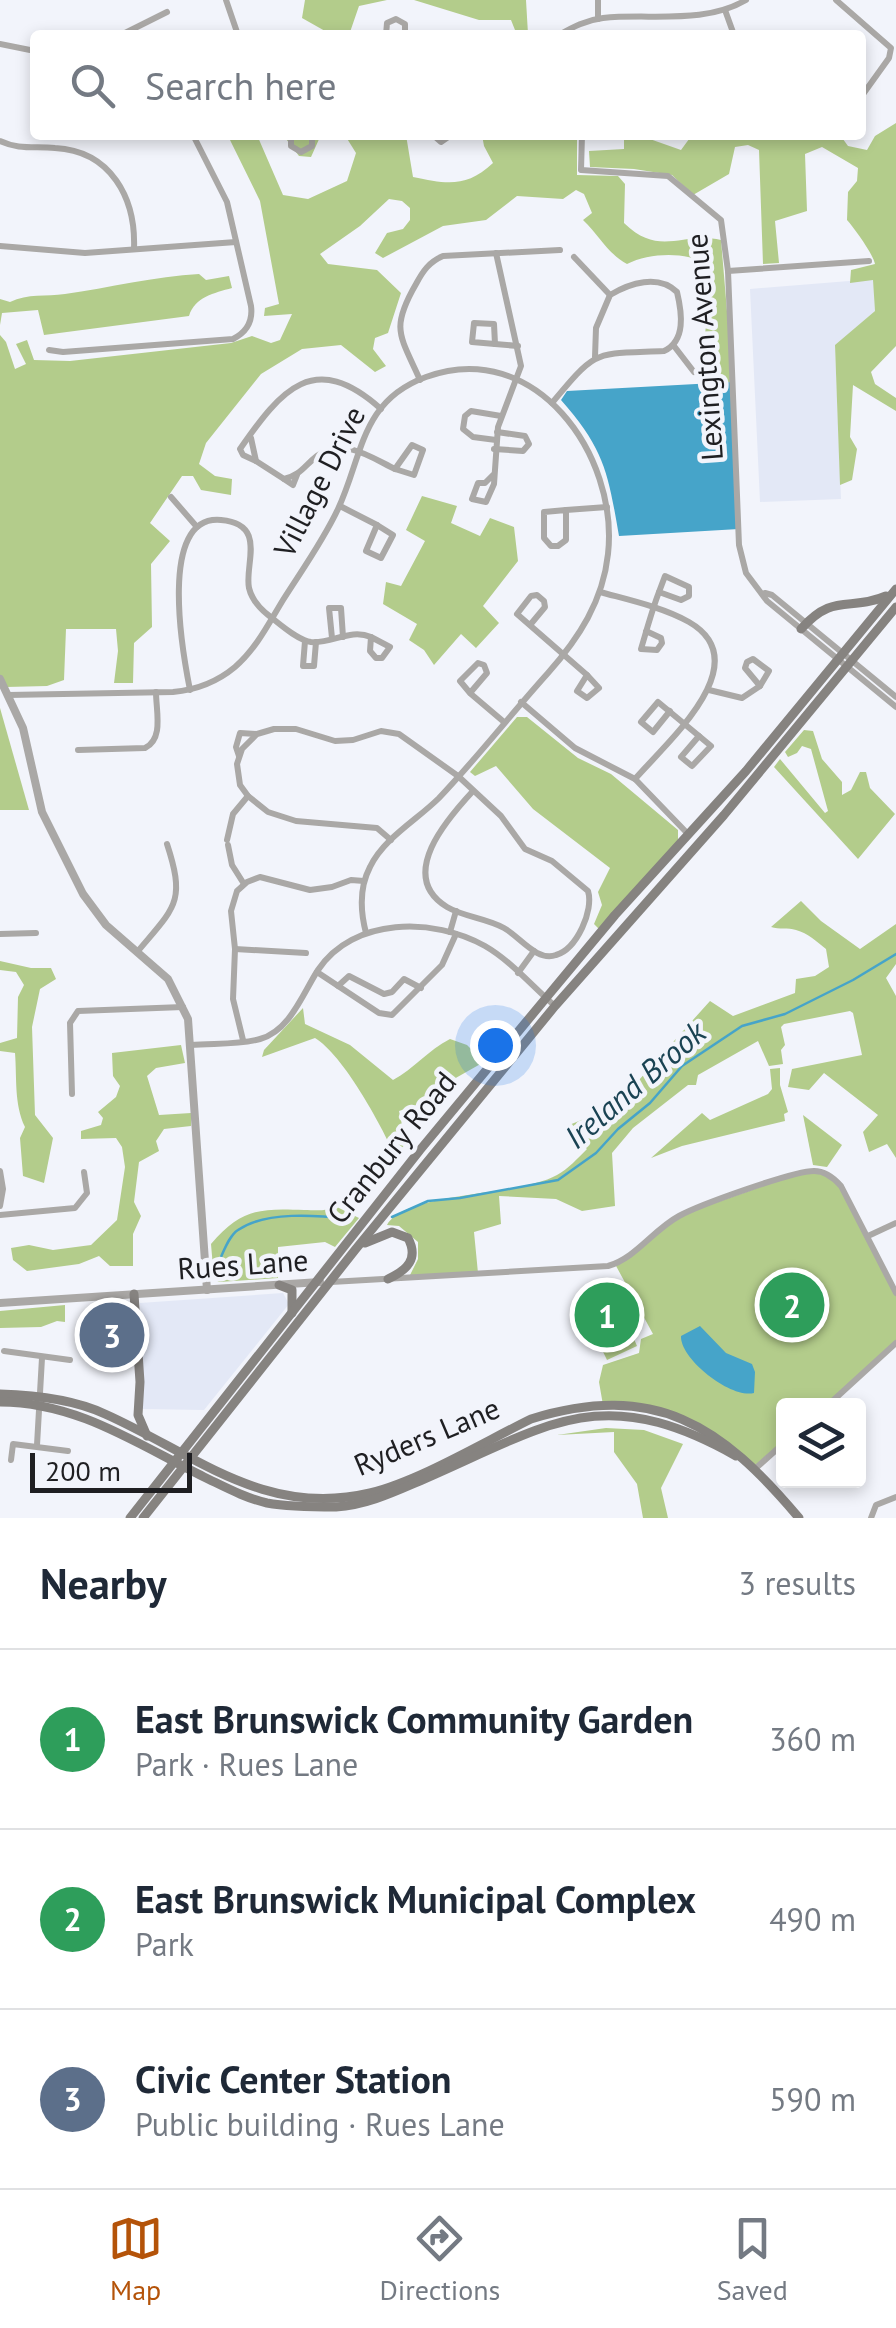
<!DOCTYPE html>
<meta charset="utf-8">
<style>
:root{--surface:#fff;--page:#f2f2f3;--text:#1f2937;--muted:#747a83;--line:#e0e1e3;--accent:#b45309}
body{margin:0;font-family:"PT Sans",sans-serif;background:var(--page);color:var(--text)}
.controls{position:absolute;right:30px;bottom:30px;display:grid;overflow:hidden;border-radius:10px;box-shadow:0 5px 15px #0003}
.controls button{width:90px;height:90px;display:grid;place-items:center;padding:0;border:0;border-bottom:2px solid var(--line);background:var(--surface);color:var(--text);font:50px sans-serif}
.scale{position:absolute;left:30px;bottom:25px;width:162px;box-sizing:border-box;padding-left:10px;border:5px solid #1f1f22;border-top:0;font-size:28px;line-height:35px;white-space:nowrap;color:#1f1f22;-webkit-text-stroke:8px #f2f4fb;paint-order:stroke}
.you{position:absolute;left:495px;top:1045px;width:35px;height:35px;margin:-25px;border:8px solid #fff;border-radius:50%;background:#1a73e8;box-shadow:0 0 0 15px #1a73e833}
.badge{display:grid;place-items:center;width:65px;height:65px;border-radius:50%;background:var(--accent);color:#fff;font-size:32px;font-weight:700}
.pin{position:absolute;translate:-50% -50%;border:5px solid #fff;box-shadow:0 2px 10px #0006}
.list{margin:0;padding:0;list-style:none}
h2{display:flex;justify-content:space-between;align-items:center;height:130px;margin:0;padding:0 40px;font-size:42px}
h2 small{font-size:32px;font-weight:400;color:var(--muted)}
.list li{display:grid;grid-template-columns:65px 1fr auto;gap:30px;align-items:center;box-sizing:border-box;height:180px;padding:0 40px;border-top:2px solid var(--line)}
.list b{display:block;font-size:38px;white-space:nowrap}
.list p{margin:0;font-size:32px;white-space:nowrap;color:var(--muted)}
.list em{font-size:32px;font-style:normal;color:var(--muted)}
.icon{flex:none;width:55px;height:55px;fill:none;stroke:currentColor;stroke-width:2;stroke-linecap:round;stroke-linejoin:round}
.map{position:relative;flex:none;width:896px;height:1518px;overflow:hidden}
.search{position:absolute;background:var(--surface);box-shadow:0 5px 15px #0003;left:30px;right:30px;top:30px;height:110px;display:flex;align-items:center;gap:25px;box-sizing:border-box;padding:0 35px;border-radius:10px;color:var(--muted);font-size:38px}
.sheet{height:670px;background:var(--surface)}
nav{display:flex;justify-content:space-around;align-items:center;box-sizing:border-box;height:140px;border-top:2px solid var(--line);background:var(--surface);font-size:28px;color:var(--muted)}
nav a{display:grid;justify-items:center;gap:5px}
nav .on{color:var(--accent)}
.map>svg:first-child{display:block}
.built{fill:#e3e8f6}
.green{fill:#b3cc8b}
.water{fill:#46a4c9}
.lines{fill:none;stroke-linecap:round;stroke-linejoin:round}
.stream{stroke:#46a4c9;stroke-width:2.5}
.minor{stroke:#aaa8a6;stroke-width:6}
.tertiary{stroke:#aaa8a6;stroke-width:8}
.secondary{stroke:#868380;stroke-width:9}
.labels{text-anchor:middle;stroke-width:9;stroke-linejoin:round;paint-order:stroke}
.street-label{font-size:30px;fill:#1f1f22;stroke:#f2f4fb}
.water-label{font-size:32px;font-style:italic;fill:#1a4353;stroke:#f2f4fb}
</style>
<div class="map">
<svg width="896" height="1518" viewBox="0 0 896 1518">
<rect width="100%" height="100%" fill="#f2f4fb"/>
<g class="built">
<path d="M874 279 875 311 835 346 841 499 760 502 750 289Z"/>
<path d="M283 1293 289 1304 204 1410 142 1409 140 1303Z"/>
</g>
<g class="green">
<path d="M305 0H387L359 6 349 35H325V31L302 18Z"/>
<path d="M414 0H526L528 34 517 35 511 20H479Z"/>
<path d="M896 123V346L871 372 875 384 896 398V411L853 385 850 437 857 449 852 480 840 485 835 345 875 311 873 280 850 283 851 270 875 264C873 254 855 229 847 220L848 192 857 181 858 168 822 147 805 154 807 211 775 221 779 263 763 264 759 150 748 145 735 147 729 174 693 195 672 175 634 169 590 167 589 151 624 149V135H647V138L681 150 692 135H840L848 146 867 150 875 136Z"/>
<path d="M231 135H257L283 195 308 199 347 181 356 153 346 137H320L311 157 299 156 283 135H406L413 177C447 184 466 188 493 163L484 146 482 135H577V175L618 176 625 184 624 223C660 258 682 231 721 240L733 382 706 383 718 357 712 348V334H705L709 299 707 265C686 251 650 253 627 264 606 252 600 236 583 220L592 213 584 194 576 190 563 199 517 196 486 220 443 226 383 258 375 253 387 233 403 229 410 220V208L402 201 389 199 360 226 320 254 328 264 377 270 401 293 388 333 375 338 373 349 386 366 375 372 341 345 302 349 261 374 206 443 199 464 215 476 232 479 231 495 201 490 193 476H182L150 523 170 541 151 564 152 627 134 643 133 683H114L118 651 116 629H66L64 680 47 686 6 687 0 676V335L6 342 15 369 26 364 16 344 27 340 34 360 70 361 231 343 252 336 271 343 280 340 292 314 264 316 265 308 279 304 260 201 230 140Z"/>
<path d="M199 274 206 280 229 276 232 288C214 293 195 297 189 316L44 335 38 310 2 313 0 325V299L10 302C28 293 46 297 65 294 108 288 156 276 199 274Z"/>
<path d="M422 496 457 506 451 523 480 536 490 518 514 527 518 561 483 606 499 623 476 648 461 634 434 665 424 650 409 640 417 624 383 604 386 582 401 586 425 541 406 530Z"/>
<path d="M0 708 29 810H0Z"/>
<path d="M517 717H527L578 758 611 774 678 830V843L599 929 594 924 602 905 598 892 610 868 533 809 496 766 475 776 470 772Z"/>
<path d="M804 730 813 731 822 759 842 782V795L851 790 860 772H866L870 788 895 814 858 859 774 767 780 759 825 813 828 811 811 749 802 746 797 753 788 757 785 752Z"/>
<path d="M801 901 821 921 860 949 896 924V964L886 978 896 996V1158L887 1144 869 1152 863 1132 878 1115 824 1073 809 1090 788 1087 792 1069 862 1055 853 1013 850 1011 784 1024 781 1027 785 1045 781 1050 783 1064 769 1066 758 1041 698 1075 696 1085H688L633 1128 612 1153 615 1206 582 1211 556 1199 499 1196 501 1224 474 1232 478 1273 409 1277 418 1259V1242L399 1226 387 1225C406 1191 518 1197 557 1175 568 1169 578 1158 587 1149L564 1127 584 1119 603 1120 710 1001 733 1016 795 993 796 979 815 976 829 967 826 949C817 942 808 933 796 930 788 927 779 930 771 927Z"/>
<path d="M0 961 31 968H51L56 979 40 989 32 1027 35 1115 53 1138 44 1183 23 1176 20 1138 25 1127C14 1104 17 1078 15 1053L0 1051V1043L17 1038 18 997 24 985 16 972 0 970Z"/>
<path d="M303 1008 305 1024 350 1045 393 1080C414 1069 428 1050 450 1039L467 1045 484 1062 438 1088 426 1102 399 1111 406 1143 395 1156C381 1124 343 1055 315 1038L262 1057 264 1050Z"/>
<path d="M181 1045 185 1063 156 1068 147 1076 159 1115 191 1113V1126L164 1129 156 1141 159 1151 139 1162 134 1202 141 1216 133 1234V1266H110L99 1256 79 1264 27 1271 13 1260 11 1248 29 1245 53 1250 91 1245 117 1220 125 1167 122 1147 116 1138 81 1139V1131L101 1125 103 1118 98 1112 116 1097 120 1086 113 1076 112 1053Z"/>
<path d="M780 1068V1085L788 1112 784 1114 785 1121 682 1146 651 1158 702 1113 710 1120 768 1094 772 1089 770 1069Z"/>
<path d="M803 1115 842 1145 827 1167 813 1165Z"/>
<path d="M814 1171 836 1180 896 1293V1343L827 1405 784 1406 783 1443 756 1468C704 1423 670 1412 603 1405L599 1382 603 1365 639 1353 641 1339 653 1334 615 1264 678 1216 792 1176Z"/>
<path d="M335 1206 359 1218 335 1247 325 1242 278 1247V1278L219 1282 214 1279 211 1244C241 1209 260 1208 304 1210 316 1210 325 1212 335 1206Z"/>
<path d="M612 1288 637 1346 607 1360 592 1329 594 1324 584 1300Z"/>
<path d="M65 1305V1322L57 1321 41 1327 0 1328V1311Z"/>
<path d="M606 1428 644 1430 683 1444 661 1488 668 1518H643L637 1484 614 1452V1432L557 1435Z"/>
</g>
<g class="water">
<path d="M733 382 739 529 619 536C608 473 605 450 561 400L567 391Z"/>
<path d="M700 1326 726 1353 752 1364 755 1372 754 1393C731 1399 680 1359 681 1336Z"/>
</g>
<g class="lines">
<g class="stream">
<path d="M392 1217 428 1201 460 1198 558 1180 596 1153 618 1129 650 1103 682 1066 742 1026 785 1014 853 980 896 954"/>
<path d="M221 1257C225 1248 230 1235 238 1230 266 1211 316 1215 349 1219"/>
</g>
<g class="minor">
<path d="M226 0 238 35"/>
<path d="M598 0V19"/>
<path d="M836 0 891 48 889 58 861 97"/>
<path d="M725 10 734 35"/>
<path d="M121 35 167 12"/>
<path d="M386 35 387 23 396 19 405 24V35"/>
<path d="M559 35C573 27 586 20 603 18 649 13 704 25 746 0"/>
<path d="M0 44 35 51"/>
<path d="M291 135V146L301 152 312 146V135"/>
<path d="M433 135 441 142 451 135"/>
<path d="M582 135 581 170 668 176 721 220 728 271 739 545 746 573 767 601 896 707"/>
<path d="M0 141C19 150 35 146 55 148 111 151 136 198 134 249"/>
<path d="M0 246 85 253 236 242"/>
<path d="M574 257 610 295"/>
<path d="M728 271 869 261"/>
<path d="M474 323 494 324 495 344 472 342Z"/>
<path d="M495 344 518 346"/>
<path d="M674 346 694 372"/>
<path d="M49 350 63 352 233 339C247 332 253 321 251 306L227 202 193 135"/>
<path d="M420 380C400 335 390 329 416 284 423 271 429 262 443 256L560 250"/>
<path d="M552 403C598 348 593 354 664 351 686 341 682 313 677 292 658 274 630 283 610 295L596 328 595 357"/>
<path d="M251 438 256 461 284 479C301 475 304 466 317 456 342 436 372 458 395 469"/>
<path d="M496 440 473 437 463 429 465 416 471 411 501 416"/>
<path d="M412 445 423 450 414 475 395 469Z"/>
<path d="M494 449 523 451 529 444 525 436 497 432"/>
<path d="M256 461 243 455 240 449C281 390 314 349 381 409"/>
<path d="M493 475 485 483H478L472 499 486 502 494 484 498 427 521 366 496 253"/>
<path d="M284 479 293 485 297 475"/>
<path d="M171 497 197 527"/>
<path d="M340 506 377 525"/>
<path d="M566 510V540L558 546H551L544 538V512Z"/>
<path d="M566 510 607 507"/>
<path d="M377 525 393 535 381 558 366 551Z"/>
<path d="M665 576 689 587V596L681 600 659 592Z"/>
<path d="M600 592C629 600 662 607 689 622 760 663 665 744 635 779"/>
<path d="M765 593 772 595 896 697"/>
<path d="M530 625 545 607 544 601 537 595 531 596 517 614 587 675"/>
<path d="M646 631 661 638 662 643 657 650 641 649C647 629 652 610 659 592"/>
<path d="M371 637 390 647 382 658H376L370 651Z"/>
<path d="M332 638 329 608H341L343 637"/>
<path d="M305 641 303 666H314L316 642"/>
<path d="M753 659 769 671 760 686 745 668 747 662Z"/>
<path d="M478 663 484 665 487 673 470 693 460 681Z"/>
<path d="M587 675 599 688 587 698 577 691Z"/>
<path d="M190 690C183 655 157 514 221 520 268 524 244 565 249 588 252 601 261 610 272 618 282 626 298 640 311 642 332 644 350 628 371 637"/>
<path d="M709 690 742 698 760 686"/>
<path d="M471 694 504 722"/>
<path d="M8 695 173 692C196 690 217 682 235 667 256 649 269 623 283 600 302 570 323 541 338 509 363 456 360 401 426 377 535 337 619 455 608 554 603 601 579 638 548 673 511 714 477 758 439 798 417 820 384 838 370 867 359 888 360 910 366 933"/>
<path d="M521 702 575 748 635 779 688 834"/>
<path d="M670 711 653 732 641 722 658 702 699 736"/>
<path d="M699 736 711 746 692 766 681 757Z"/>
<path d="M78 750 145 748C164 739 156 711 156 692"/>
<path d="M239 756 236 747 240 733 256 734"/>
<path d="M227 840 233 814 248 796"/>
<path d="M391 840 377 828 296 821 268 812 248 796 240 785 237 764 242 749 257 734 274 729H296L335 741 353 740 381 731 399 734 458 776 501 816 525 849 552 861 588 891C594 910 577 949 556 955 537 962 520 937 504 928 486 918 464 917 447 907 396 876 448 818 473 791"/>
<path d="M228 845 232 865 244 884"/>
<path d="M450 932 456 911"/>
<path d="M0 934 36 933"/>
<path d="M235 949 306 953"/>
<path d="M138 951C175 907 186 902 167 844"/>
<path d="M317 972 379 1013 392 1015 442 965 456 934"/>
<path d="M518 973 534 951"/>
<path d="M338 986 349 976 384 994 392 992 404 979 421 988"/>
<path d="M243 1040 233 999 235 949 231 911 237 891 247 882 260 877 310 890 332 887 351 880 364 881"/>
<path d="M191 1045C213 1043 239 1045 260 1039 290 1031 303 993 318 970 353 917 434 917 485 946 511 961 532 986 555 1006"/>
<path d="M72 1094 70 1023 78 1011 183 1007"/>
<path d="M0 1171 3 1189 0 1206"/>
<path d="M0 1215 75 1208 87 1193 84 1172"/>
<path d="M868 1236 896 1223"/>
<path d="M331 1282 608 1266C636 1258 653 1230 679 1216 699 1205 793 1171 814 1171 826 1171 834 1178 841 1186L896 1293"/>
<path d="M4 1351 70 1360"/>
<path d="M827 1406 896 1343"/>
<path d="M37 1445 42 1358"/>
<path d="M11 1460 13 1444 68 1451"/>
<path d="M756 1468 784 1443"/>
<path d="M871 1518 876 1505 896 1497"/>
</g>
<g class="tertiary">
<path d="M0 679 23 728 42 812 83 894 106 925 168 979 188 1019 207 1290"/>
<path d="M0 1303 320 1282"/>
</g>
<g class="secondary">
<path d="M801 629C834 592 849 612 886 596"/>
<path d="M365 1243 392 1232 408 1238C419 1259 407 1270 388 1279"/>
<path d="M279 1285 292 1290V1313"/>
<path d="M134 1294 140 1382 138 1415 147 1436"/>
<path d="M0 1394C35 1395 73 1399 105 1414 195 1454 264 1518 370 1493 419 1481 484 1442 531 1419 655 1381 721 1425 799 1518"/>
<path d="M0 1402C77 1402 137 1444 204 1477 225 1487 245 1498 267 1503 289 1507 314 1507 336 1507 367 1505 394 1492 422 1480 549 1425 601 1380 736 1456"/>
<path d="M130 1518 420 1150 546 998 615 915 746 771 896 589"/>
<path d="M143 1518 355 1250 555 1006 724 815 896 607"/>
</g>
</g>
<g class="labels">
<g class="street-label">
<text transform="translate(705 347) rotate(-94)" y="10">Lexington Avenue</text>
<text transform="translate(320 482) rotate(-63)" y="10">Village Drive</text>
<text transform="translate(392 1148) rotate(-51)" y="10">Cranbury Road</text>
<text transform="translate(243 1265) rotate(-4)" y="10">Rues Lane</text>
<text transform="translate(427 1437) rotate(-23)" y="10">Ryders Lane</text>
</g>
<g class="water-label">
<text transform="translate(635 1085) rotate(-41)" y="11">Ireland Brook</text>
</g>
</g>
</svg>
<div class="controls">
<button><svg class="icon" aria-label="layers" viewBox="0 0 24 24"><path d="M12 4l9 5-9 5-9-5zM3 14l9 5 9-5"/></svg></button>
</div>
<div class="scale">200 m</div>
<div class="you"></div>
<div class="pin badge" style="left:607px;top:1315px;background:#2e9e5b">1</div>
<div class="pin badge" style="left:792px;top:1305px;background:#2e9e5b">2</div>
<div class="pin badge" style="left:112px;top:1335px;background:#5c6f8a">3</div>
<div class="search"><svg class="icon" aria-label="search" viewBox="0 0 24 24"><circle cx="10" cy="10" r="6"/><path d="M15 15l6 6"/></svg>Search here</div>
</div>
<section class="sheet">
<h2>Nearby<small>3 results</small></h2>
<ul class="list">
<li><span class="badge" style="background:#2e9e5b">1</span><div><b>East Brunswick Community Garden</b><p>Park · Rues Lane</p></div><em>360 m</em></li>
<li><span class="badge" style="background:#2e9e5b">2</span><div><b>East Brunswick Municipal Complex</b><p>Park</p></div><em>490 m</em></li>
<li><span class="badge" style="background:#5c6f8a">3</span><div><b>Civic Center Station</b><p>Public building · Rues Lane</p></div><em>590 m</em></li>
</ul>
</section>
<nav>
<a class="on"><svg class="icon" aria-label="map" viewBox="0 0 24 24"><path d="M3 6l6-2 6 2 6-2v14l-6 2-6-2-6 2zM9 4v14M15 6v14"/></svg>Map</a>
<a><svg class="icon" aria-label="directions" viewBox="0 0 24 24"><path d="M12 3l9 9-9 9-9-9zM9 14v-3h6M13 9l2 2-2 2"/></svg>Directions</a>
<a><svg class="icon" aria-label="saved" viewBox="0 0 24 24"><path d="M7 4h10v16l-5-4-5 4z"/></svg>Saved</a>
</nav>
